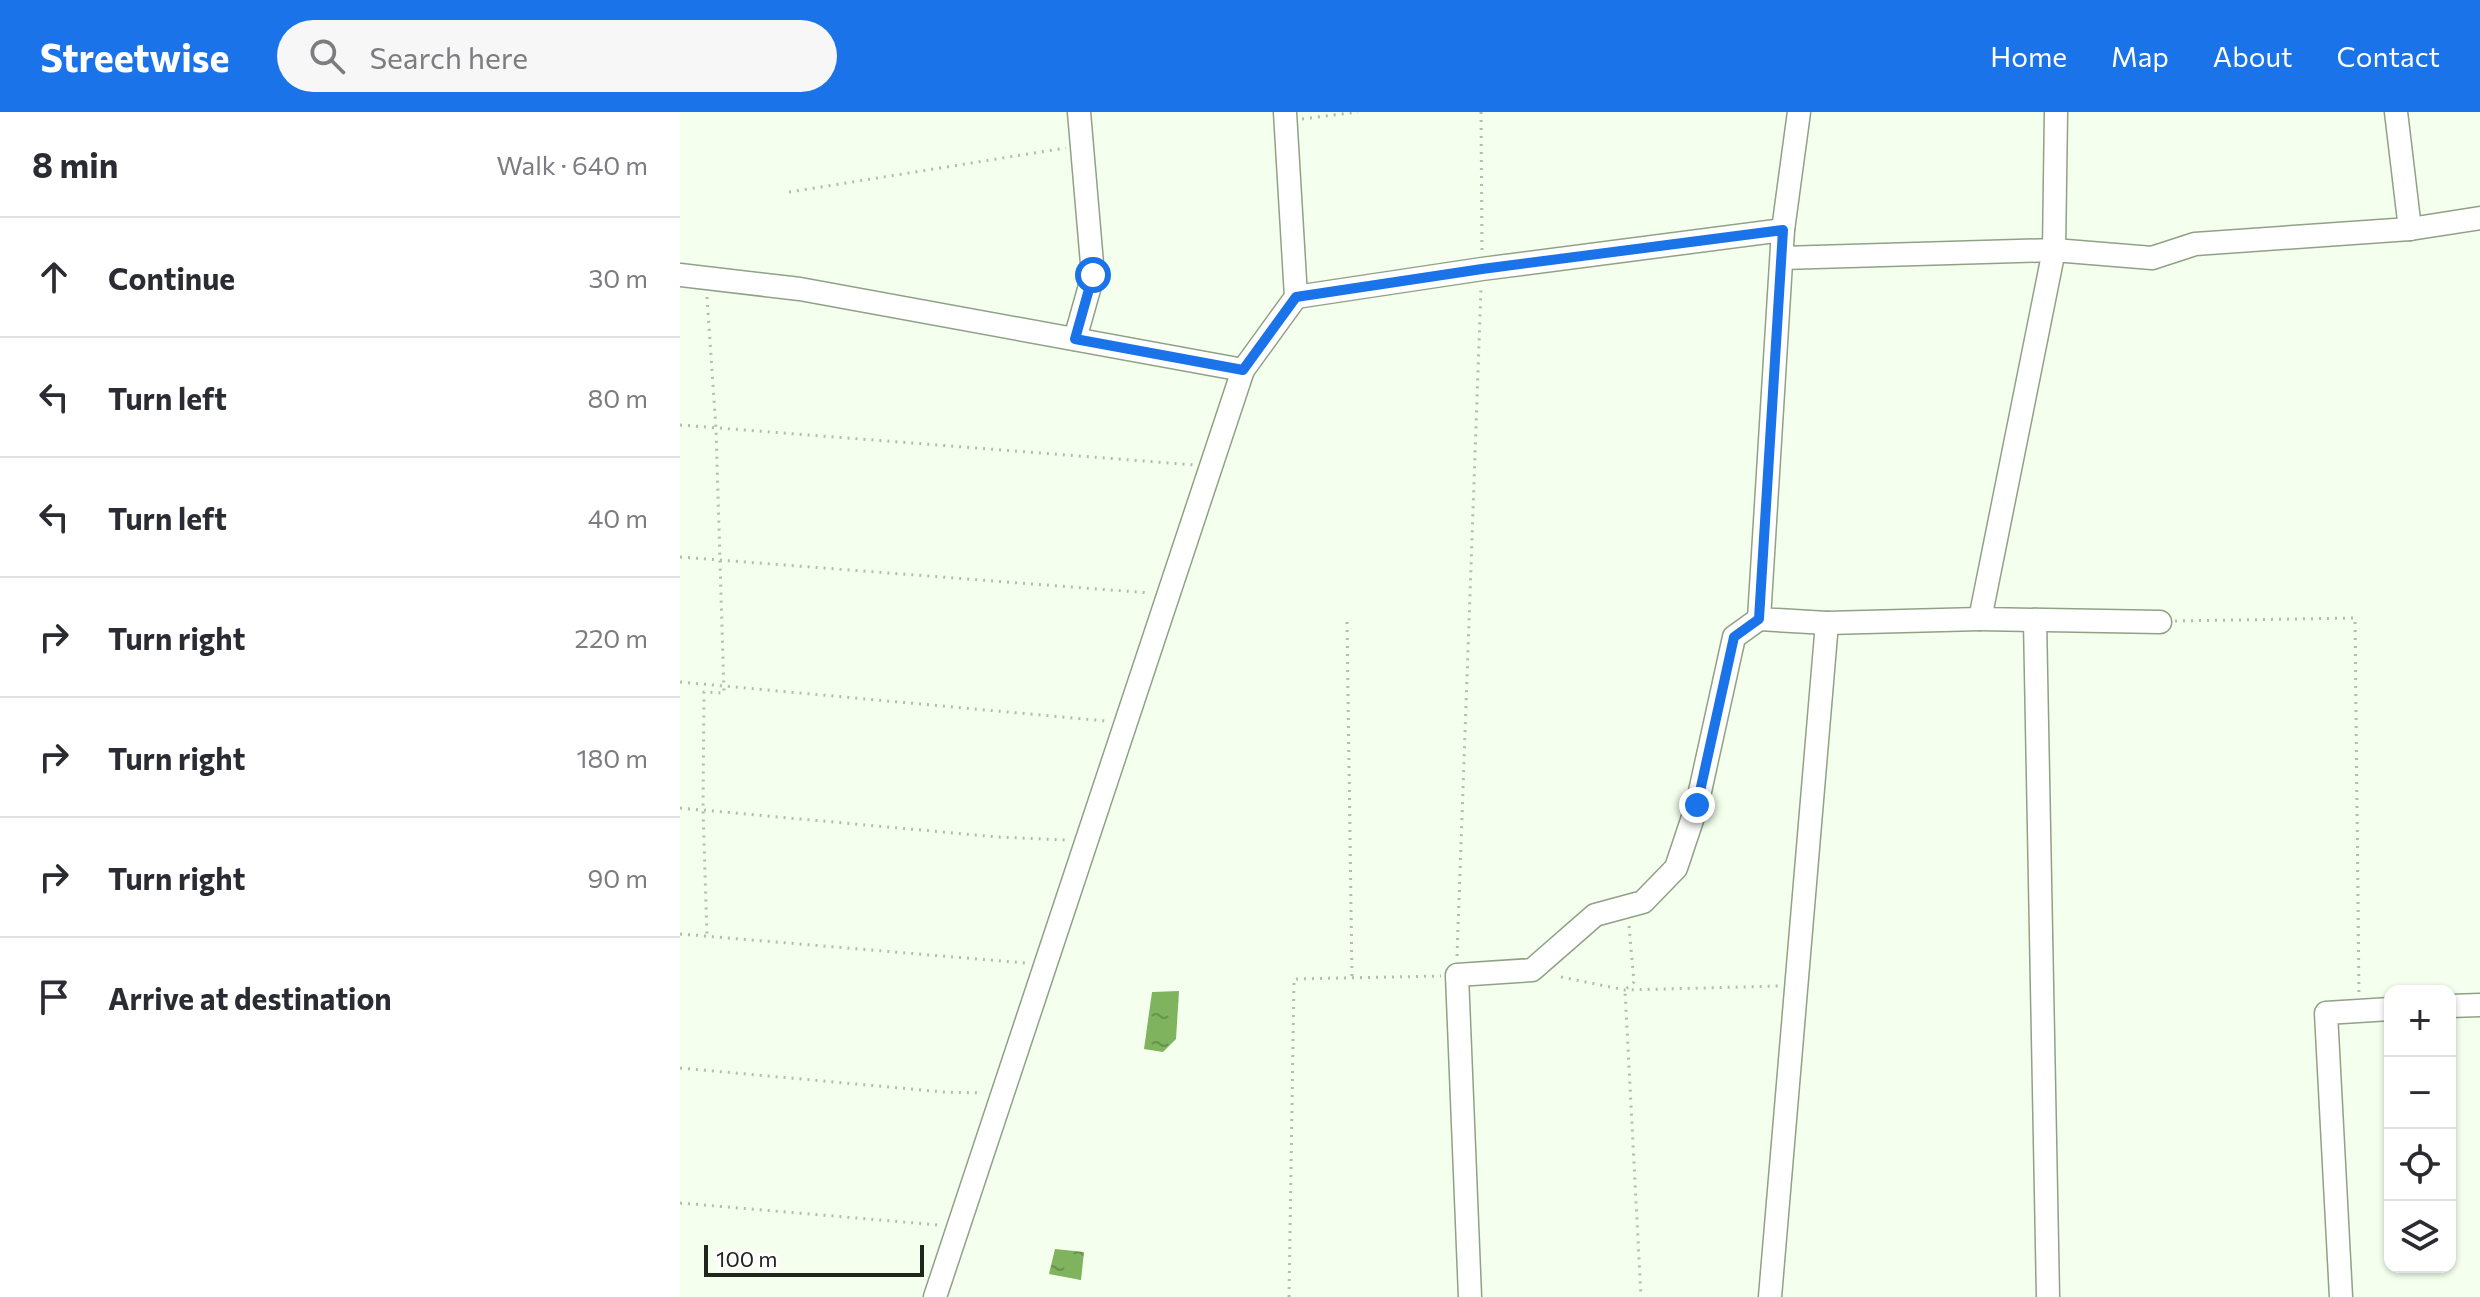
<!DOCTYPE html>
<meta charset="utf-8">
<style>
:root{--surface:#fff;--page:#f7f7f7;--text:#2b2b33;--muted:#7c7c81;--line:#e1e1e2;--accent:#1a73e8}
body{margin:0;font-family:Commissioner,sans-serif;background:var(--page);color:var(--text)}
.controls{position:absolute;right:24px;bottom:24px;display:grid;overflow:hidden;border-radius:16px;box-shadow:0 2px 6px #0004}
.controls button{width:72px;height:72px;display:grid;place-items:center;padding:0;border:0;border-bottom:2px solid var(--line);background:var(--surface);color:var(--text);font:40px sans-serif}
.scale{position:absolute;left:24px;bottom:20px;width:220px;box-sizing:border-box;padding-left:8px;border:4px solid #20261c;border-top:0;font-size:22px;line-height:28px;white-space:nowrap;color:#20261c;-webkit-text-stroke:6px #fff;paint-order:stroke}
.stop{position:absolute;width:24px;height:24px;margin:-18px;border:6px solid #1a73e8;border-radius:50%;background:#fff}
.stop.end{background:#1a73e8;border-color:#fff;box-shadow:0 2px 8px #0008}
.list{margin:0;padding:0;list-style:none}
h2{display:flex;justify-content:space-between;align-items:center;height:104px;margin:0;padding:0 32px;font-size:34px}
h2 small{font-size:26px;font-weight:400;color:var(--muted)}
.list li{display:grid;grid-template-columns:52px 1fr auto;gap:24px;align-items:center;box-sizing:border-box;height:120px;padding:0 32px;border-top:2px solid var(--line)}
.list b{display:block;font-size:30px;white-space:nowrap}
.list em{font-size:26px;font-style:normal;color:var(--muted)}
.icon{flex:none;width:44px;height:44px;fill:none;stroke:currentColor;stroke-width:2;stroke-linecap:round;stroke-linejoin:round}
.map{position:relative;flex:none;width:1800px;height:1185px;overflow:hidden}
header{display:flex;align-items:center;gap:48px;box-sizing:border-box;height:112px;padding:0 40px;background:var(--accent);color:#fff}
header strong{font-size:38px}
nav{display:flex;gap:44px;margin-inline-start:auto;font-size:28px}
.search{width:560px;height:72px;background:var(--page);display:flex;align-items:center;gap:20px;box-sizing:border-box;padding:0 28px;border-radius:44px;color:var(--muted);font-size:30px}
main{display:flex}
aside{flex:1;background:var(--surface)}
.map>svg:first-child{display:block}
.water{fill:url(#water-ripples)}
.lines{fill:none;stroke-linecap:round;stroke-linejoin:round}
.minor-casing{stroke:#90a186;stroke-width:25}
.path{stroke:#b3bdae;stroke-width:3;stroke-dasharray:2 6;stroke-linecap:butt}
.minor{stroke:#fff;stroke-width:22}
.route{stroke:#1a73e8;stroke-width:10}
</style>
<header>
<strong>Streetwise</strong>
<div class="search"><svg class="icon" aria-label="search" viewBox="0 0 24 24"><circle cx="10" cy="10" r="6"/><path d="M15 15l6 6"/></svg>Search here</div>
<nav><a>Home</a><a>Map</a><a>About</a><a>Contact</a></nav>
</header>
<main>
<aside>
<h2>8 min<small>Walk · 640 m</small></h2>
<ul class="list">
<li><svg class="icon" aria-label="ahead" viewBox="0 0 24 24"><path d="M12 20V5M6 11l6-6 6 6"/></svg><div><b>Continue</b></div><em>30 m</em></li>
<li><svg class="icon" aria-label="left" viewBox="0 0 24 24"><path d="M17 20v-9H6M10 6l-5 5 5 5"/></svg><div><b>Turn left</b></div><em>80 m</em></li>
<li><svg class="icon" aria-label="left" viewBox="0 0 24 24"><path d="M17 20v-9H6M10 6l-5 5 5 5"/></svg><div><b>Turn left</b></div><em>40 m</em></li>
<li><svg class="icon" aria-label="right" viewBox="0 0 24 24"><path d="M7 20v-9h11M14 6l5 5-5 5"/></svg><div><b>Turn right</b></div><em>220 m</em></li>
<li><svg class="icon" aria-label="right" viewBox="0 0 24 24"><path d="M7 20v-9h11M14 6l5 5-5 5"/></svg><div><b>Turn right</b></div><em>180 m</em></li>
<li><svg class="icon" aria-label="right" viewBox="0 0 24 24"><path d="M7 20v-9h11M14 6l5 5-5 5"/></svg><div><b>Turn right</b></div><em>90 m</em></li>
<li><svg class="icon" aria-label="arrive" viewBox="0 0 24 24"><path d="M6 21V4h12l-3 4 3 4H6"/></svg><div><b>Arrive at destination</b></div></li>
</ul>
</aside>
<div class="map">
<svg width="1800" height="1185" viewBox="0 0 1800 1185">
<defs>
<pattern id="water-ripples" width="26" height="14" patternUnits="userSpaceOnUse" patternTransform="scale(2)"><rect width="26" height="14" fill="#80b35d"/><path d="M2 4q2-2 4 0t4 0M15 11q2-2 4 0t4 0" fill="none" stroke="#68914c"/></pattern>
</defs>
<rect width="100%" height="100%" fill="#f4ffee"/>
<g class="water">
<path d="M499 879 496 927 483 940 464 937 472 880Z"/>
<path d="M375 1137 404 1140 401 1168 369 1162Z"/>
</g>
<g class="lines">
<defs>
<g id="minor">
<path d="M605 0 616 185 802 157 1103 118"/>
<path d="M1119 0 1103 118 1079 507 1147 511"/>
<path d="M1716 0 1730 117"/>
<path d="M1102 146 1374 138 1376 0"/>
<path d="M0 163 120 177 563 258"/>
<path d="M395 227 413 163 399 0"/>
<path d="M1355 508 1368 1185"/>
<path d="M1480 510 1300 507 1374 138 1472 146 1515 132 1730 117 1800 106"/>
<path d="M1770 894 1800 893"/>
<path d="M255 1185 563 258 616 185"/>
<path d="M790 1185 777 863 852 858 915 803 963 790 996 756 1017 693 1054 525 1079 507"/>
<path d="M1090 1185 1147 511 1300 507"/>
<path d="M1661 1185 1646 901 1710 897"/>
</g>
</defs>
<use href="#minor" class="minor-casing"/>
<g class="path">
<path d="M801 0 802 140"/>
<path d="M622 7 678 0"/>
<path d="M109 80 386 36"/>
<path d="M27 185 36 317 44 581 24 580 23 697 27 825"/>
<path d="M0 313 515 353"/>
<path d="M0 445 470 481"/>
<path d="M1495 509 1675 506 1679 883"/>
<path d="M667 510 672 866"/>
<path d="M0 570 426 609"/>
<path d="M0 696 317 725 387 728"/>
<path d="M949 814 954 870 945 878 961 1185"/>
<path d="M0 822 346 851"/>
<path d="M777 844 801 176"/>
<path d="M881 865 945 878 1100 874"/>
<path d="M0 956 264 980 303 981"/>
<path d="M0 1091 259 1113"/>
<path d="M609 1185 614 867 761 864"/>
</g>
<use href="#minor" class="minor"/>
</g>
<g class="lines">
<path class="route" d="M413 163 395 227 563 258 616 185 802 157 1103 118 1079 507 1054 525 1017 693"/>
</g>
</svg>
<div class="controls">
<button>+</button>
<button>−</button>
<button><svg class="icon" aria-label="locate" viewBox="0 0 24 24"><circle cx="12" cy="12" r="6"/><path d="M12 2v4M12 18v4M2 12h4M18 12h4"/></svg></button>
<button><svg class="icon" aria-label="layers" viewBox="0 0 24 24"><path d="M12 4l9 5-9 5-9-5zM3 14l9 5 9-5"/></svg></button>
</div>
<div class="scale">100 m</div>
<div class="stop" style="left:413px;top:163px"></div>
<div class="stop end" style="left:1017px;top:693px"></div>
</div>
</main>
